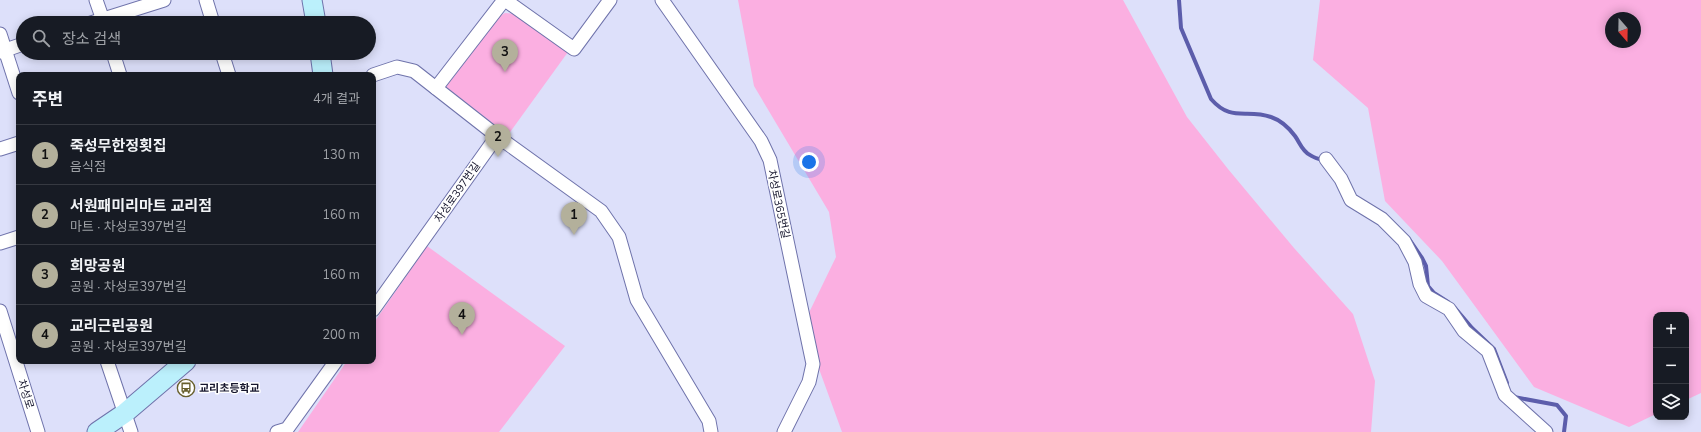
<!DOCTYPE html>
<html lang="ko">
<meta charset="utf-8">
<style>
:root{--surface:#171b24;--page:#20242c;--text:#f1f3f6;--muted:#9ea1a6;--line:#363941;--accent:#b3b09b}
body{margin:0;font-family:"Nunito Sans","Noto Sans KR",sans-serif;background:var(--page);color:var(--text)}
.controls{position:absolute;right:12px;bottom:12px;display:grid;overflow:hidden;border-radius:8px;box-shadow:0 2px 10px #0003}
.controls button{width:36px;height:36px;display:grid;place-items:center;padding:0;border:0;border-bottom:1px solid var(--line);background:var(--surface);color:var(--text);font:20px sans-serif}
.compass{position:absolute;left:1605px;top:12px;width:36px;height:36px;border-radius:50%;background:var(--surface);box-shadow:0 2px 10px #0003;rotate:160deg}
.you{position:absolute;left:809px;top:162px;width:14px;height:14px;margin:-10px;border:3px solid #fff;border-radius:50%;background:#1a73e8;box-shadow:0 0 0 6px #1a73e833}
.badge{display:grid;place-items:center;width:26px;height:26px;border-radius:50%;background:var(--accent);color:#111;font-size:13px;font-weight:700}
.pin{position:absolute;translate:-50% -33px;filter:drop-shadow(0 1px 2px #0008)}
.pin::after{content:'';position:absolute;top:21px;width:14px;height:12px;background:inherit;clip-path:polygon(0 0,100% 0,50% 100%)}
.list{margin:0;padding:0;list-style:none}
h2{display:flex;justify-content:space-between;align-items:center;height:52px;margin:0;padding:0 16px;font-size:17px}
h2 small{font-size:13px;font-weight:400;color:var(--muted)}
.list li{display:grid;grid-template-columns:26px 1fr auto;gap:12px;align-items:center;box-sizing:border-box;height:60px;padding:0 16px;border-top:1px solid var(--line)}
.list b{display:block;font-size:15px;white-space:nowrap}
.list p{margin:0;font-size:13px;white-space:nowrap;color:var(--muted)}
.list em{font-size:13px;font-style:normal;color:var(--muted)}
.icon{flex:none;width:22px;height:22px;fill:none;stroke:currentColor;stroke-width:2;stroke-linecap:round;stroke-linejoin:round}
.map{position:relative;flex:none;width:1701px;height:432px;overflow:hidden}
.search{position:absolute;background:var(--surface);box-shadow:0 2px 10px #0003;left:16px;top:16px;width:360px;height:44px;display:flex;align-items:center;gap:10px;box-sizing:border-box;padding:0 14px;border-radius:22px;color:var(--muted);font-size:15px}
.panel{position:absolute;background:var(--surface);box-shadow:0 2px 10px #0003;left:16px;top:72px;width:360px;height:292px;border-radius:8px}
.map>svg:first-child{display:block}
.green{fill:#fbafe1;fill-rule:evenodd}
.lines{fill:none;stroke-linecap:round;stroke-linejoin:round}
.stream{stroke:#5c5dab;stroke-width:4}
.minor-casing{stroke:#6f73ab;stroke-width:15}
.secondary-casing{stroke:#6f73ab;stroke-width:21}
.minor{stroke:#fff;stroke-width:13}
.secondary{stroke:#bbf0fc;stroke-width:19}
.labels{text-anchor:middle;stroke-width:3;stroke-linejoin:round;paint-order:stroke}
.street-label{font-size:11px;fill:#16162d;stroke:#fff}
.poi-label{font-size:11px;font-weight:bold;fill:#16162d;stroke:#fff;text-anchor:start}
</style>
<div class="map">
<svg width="1701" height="432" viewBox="0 0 1701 432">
<rect width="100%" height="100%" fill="#dde0fa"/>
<g class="green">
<path d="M738 0H1123L1187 117 1228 169 1294 248 1353 314 1375 381 1371 432H842L803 325 836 257 829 212 754 86Z"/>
<path d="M1320 0H1701V393L1686 400V315H1656V414L1629 427 1534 387 1442 261 1385 201 1368 108 1313 60ZM1611 18H1635V42H1611Z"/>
<path d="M505 13 516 14 568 52 508 135 446 87 500 16Z"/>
<path d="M427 246 565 346 499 432H298L347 361H373V324Z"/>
</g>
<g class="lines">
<g class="stream">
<path d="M1179 0 1181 28 1211 99C1232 123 1246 108 1271 117 1280 120 1289 128 1295 136 1300 143 1302 151 1310 155 1314 158 1320 159 1324 161"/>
<path d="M1409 239 1422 258 1426 266 1428 286 1434 293 1448 302"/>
<path d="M1455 308 1472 328 1494 349 1507 383"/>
<path d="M1514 397 1557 405 1566 416 1564 432"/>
</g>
<defs>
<g id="minor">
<path d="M96 0 104 23"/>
<path d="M206 0 213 23"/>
<path d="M505 0 574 49 610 0"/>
<path d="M662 0 761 141 770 160 813 364 809 382 784 432"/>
<path d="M91 23 164 0"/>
<path d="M0 34 19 93"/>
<path d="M0 52 23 44"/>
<path d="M113 53 120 75"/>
<path d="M222 53 229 75"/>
<path d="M373 75 397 67 414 71 497 136 601 211 619 237 637 300 709 421 711 432"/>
<path d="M436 88 504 0"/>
<path d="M0 149 19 143"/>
<path d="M1326 159 1341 179 1351 200 1382 219 1404 241 1415 262 1420 284 1426 296 1449 309 1464 331 1488 351 1505 395 1546 432"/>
<path d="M0 243 19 237"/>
<path d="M373 310 497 136"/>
<path d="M0 311 38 432"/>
<path d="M107 361 131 432"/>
<path d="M277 432 287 429 336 361"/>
</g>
<g id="secondary">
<path d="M312 0 316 23"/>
<path d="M320 53 323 75"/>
<path d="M97 432 125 413 186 361"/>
</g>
</defs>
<use href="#minor" class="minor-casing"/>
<use href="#secondary" class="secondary-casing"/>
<use href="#minor" class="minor"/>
<use href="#secondary" class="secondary"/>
</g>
<defs>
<symbol id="bus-ring" viewBox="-11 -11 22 22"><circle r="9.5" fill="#fff" stroke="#675f2c" stroke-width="1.5"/><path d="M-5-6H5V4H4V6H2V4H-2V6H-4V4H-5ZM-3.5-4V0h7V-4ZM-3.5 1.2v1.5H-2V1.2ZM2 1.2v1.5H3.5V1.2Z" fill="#675f2c"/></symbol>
</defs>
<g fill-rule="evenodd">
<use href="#bus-ring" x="176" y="378" width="20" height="20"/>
</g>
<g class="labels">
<g class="street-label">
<text transform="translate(457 192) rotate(-55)" y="4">차성로397번길</text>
<text transform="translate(779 204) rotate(78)" y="4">차성로365번길</text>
<text transform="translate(26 394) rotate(72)" y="4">차성로</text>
</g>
<g class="poi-label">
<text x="199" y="392">교리초등학교</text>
</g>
</g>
</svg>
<div class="controls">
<button>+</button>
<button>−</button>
<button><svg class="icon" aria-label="layers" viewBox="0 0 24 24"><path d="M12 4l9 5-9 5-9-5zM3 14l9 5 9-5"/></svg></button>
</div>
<svg class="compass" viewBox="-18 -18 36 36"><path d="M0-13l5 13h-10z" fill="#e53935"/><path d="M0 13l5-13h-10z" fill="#9ea1a6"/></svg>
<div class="you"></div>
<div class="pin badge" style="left:574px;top:235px">1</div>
<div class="pin badge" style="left:498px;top:157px">2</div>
<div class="pin badge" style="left:505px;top:72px">3</div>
<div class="pin badge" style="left:462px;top:335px">4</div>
<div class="search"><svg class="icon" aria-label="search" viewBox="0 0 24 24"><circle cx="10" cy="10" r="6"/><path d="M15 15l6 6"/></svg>장소 검색</div>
<section class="panel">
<h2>주변<small>4개 결과</small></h2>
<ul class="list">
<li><span class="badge">1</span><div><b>죽성무한정횟집</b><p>음식점</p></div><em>130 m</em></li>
<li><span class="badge">2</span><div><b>서원패미리마트 교리점</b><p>마트 · 차성로397번길</p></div><em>160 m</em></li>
<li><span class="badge">3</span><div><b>희망공원</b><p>공원 · 차성로397번길</p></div><em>160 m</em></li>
<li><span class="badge">4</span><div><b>교리근린공원</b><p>공원 · 차성로397번길</p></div><em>200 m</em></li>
</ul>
</section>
</div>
